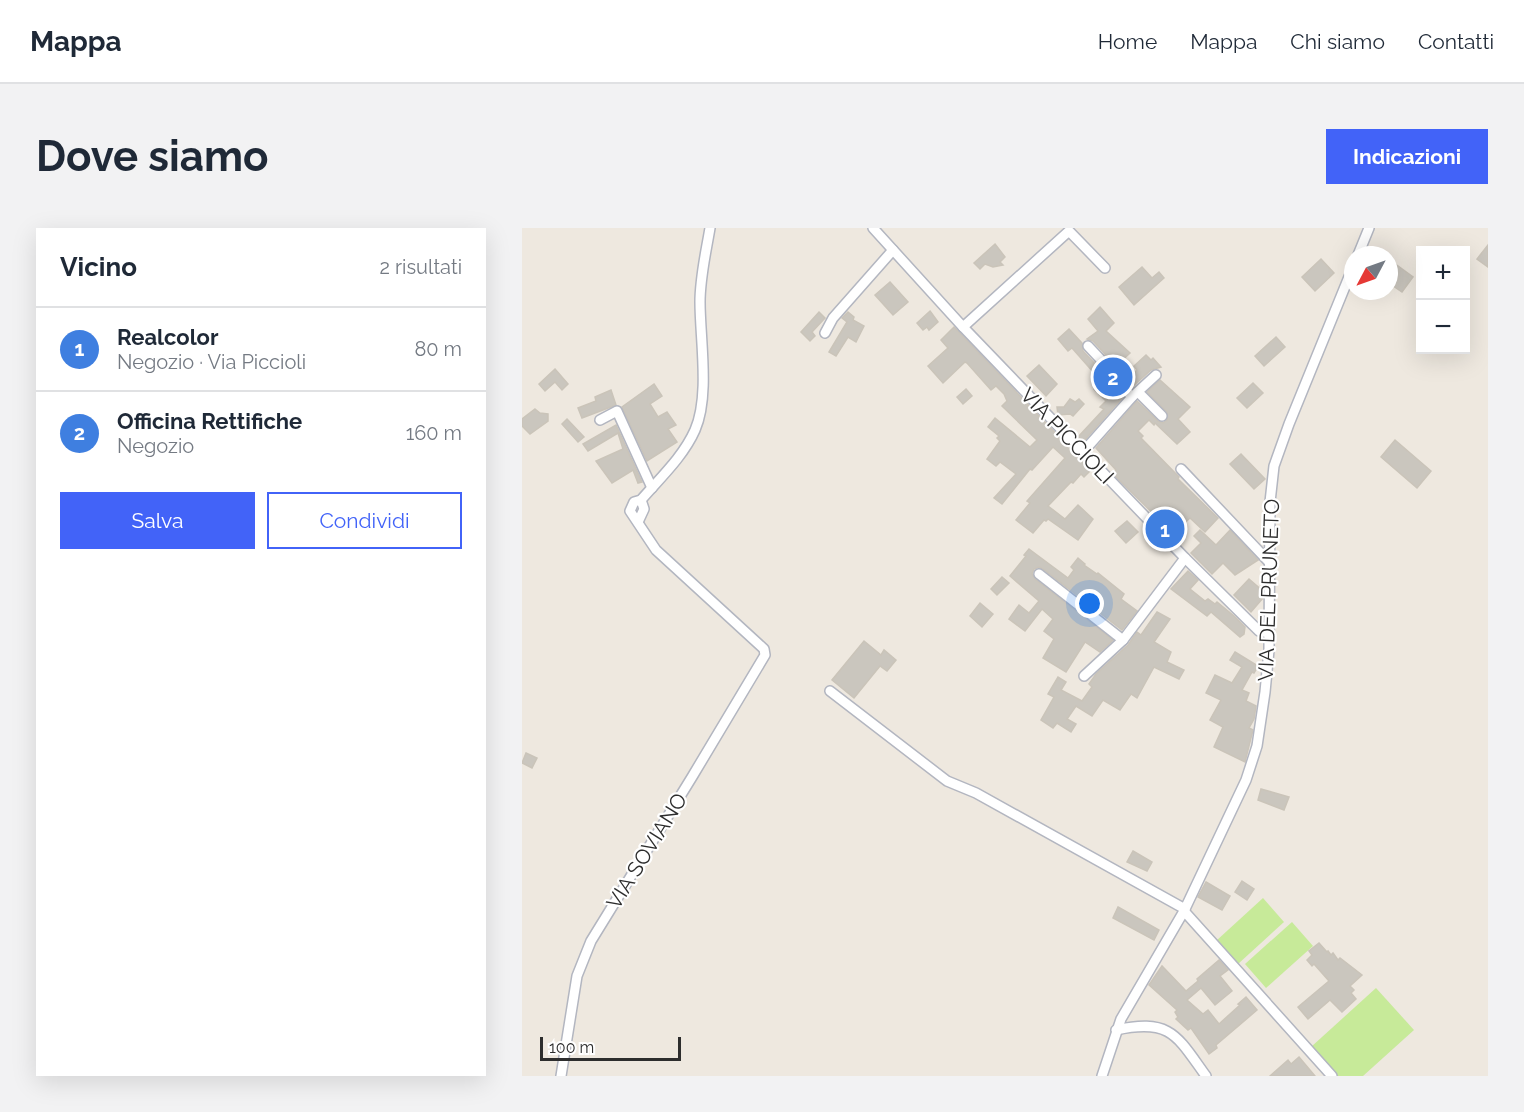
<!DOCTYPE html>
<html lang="it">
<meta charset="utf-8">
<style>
:root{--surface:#fff;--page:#f2f2f3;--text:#1f2937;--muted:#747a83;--line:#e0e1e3;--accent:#4263f8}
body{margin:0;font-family:Raleway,sans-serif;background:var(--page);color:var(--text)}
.controls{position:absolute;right:18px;top:18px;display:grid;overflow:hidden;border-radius:0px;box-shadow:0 6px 24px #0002}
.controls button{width:54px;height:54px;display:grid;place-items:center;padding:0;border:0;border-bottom:2px solid var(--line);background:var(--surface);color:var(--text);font:30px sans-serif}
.compass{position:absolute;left:822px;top:18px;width:54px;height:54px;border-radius:50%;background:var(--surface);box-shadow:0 6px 24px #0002;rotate:229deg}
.scale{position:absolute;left:18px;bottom:15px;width:141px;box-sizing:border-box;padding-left:6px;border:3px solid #2d2d2d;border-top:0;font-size:16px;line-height:21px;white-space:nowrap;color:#2d2d2d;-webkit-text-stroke:4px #fff;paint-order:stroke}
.you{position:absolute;left:568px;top:376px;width:21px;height:21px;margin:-15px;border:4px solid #fff;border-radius:50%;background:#1a73e8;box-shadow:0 0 0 9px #1a73e833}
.badge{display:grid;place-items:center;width:39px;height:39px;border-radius:50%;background:var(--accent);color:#fff;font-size:20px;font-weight:700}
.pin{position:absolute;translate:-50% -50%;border:3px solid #fff;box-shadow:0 2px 6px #0006}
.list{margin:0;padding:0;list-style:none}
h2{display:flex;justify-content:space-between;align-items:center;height:78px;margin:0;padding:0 24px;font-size:26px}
h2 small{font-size:20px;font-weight:400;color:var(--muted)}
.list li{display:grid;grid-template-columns:39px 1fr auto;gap:18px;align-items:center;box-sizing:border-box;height:84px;padding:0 24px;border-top:2px solid var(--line)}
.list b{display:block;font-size:22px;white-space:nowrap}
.list p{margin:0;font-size:20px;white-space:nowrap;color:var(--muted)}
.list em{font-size:20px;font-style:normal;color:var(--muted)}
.actions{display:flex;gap:12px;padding:18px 24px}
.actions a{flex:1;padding:14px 0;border:2px solid var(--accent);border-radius:0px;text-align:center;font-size:21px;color:var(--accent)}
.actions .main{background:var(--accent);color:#fff}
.map{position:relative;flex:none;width:966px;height:848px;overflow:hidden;border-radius:0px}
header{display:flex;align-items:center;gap:36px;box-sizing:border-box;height:84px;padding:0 30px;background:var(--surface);border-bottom:2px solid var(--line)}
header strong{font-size:28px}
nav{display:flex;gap:33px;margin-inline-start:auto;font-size:21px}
.intro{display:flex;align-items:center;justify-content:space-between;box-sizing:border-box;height:144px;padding:0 36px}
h1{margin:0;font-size:42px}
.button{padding:15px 27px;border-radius:0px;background:var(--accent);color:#fff;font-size:21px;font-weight:700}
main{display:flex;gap:36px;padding:0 36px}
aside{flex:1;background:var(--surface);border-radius:0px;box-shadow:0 6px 24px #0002}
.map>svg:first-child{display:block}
.pitch{fill:#c7ea99}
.building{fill:#cac6be;stroke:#cac4b9;stroke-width:1.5}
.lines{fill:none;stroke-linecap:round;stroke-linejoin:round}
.minor-casing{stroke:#b3b6c0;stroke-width:12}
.minor{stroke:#fff;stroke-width:9}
.labels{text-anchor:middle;stroke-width:4.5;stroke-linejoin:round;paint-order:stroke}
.street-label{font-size:21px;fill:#2d2d2d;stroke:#fff}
</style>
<header>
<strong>Mappa</strong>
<nav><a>Home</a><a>Mappa</a><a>Chi siamo</a><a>Contatti</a></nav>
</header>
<div class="intro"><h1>Dove siamo</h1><a class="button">Indicazioni</a></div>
<main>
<aside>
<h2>Vicino<small>2 risultati</small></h2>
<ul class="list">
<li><span class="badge" style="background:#3f7fe0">1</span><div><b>Realcolor</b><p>Negozio · Via Piccioli</p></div><em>80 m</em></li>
<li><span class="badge" style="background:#3f7fe0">2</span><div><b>Officina Rettifiche</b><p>Negozio</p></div><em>160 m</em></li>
</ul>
<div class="actions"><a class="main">Salva</a><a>Condividi</a></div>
</aside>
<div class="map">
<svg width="966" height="848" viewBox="0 0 966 848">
<rect width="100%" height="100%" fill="#eee8df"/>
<g class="pitch">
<path d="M741 670 762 694 716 736 694 713Z"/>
<path d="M770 694 791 718 744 760 723 736Z"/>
<path d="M854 760 892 802 841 848H816L789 819Z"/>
</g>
<g class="building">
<path d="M473 16 483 29 478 34 481 37 471 39 463 36 458 41 452 35Z"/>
<path d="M966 17V39L955 31Z"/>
<path d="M799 31 812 45 793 63 780 49Z"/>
<path d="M872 35 891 49 880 64 867 55V41Z"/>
<path d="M620 39 630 50 637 44 642 50 612 77 597 59Z"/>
<path d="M368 54 386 74 371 87 353 67Z"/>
<path d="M578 79 592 95 584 103 608 125 594 138 571 113 565 111 576 103 566 91Z"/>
<path d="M408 83 416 94 407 102 405 99 401 102 395 95Z"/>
<path d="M297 84 303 90 290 104 293 108 288 113 279 104Z"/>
<path d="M326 84 332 89 331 92 342 98 334 114 326 109 314 128 307 124 325 94 320 90Z"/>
<path d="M432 99 569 242 562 249 559 246 551 255 549 254 526 278 543 291 556 277 571 291 556 312 526 291 524 293 522 292 511 305 494 292 508 275 505 273 543 230 531 219 510 242 508 241 480 276 472 270 494 246 478 234 474 238 465 231 478 213 475 210 477 208 466 199 473 190 508 219 515 212 480 178 485 173 482 166 474 158 469 162 445 135 443 134 421 155 406 138 426 120 419 112Z"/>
<path d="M547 101 560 115 561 123 590 154 593 160 601 169 561 214 556 209 582 181 578 179 584 173 572 161 580 154 550 120 546 123 536 111Z"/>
<path d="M754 109 763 119 742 138 733 128Z"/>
<path d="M624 127 629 132 631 130 639 139 629 142 610 159 604 153 615 142 612 138Z"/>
<path d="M517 137 535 156 524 168 505 148Z"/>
<path d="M33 141 46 156 40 162 33 154 23 163 17 156Z"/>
<path d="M638 152 668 179 656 191 668 204 655 216 633 195 632 197 627 192 616 203 621 208 619 210 657 249 656 251 696 290 683 304 668 290 653 304 650 300 648 302 594 249 592 245 594 242 574 220 615 173 636 193 641 195 645 192V184L625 164Z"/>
<path d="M731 155 741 165 725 180 715 170Z"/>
<path d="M132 156 140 168 128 176 136 189 145 184 154 197 146 201 155 214 125 233 100 179Z"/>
<path d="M444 161 450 168 441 176 435 169Z"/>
<path d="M89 162 94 177 60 190 56 180 74 173 73 169Z"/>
<path d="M548 171 553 174 557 171 562 176 551 188 548 186 536 187 535 179H542Z"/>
<path d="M13 181 18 185 26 186V193L8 206 0 198V191Z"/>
<path d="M45 191 62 209 56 214 40 196Z"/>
<path d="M94 197 120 254 116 255 111 242 90 255 74 233 101 221 96 205 66 223 61 216Z"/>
<path d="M873 212 909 243 895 260 859 229Z"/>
<path d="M719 226 743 251 732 261 708 236Z"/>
<path d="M605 293 616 304 604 315 593 303Z"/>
<path d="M678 302 694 317 708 302 736 332 713 347 701 335 690 346 669 325 679 315 672 308Z"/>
<path d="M507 321 546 350 552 342 549 339 556 330 563 336 562 337 575 346 576 345 602 366 599 371 615 383 600 402 521 341 517 339 512 341 510 346 513 351 591 412 578 424 563 414 544 444 521 430 532 411 522 403 531 391 520 381 503 403 487 391 497 377 507 385 517 373 488 348 504 328 502 327Z"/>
<path d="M666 343 676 352 668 361 683 373 686 371 693 376 695 374 712 388 723 399 722 406 718 409 689 384 685 388 649 361Z"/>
<path d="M480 349 487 355 475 367 469 361Z"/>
<path d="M727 351 741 363V370L729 384 712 367Z"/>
<path d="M458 375 471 386 460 399 448 388Z"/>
<path d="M635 384 648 391 632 414 649 424 645 434 662 442 657 451 632 439 615 470 609 466 598 482 581 472 570 488 554 478 545 491 554 496 549 504 535 495 531 500 519 492 532 469 526 466 536 449 544 454 539 462 560 473 570 459 567 456 574 446 606 417 615 404 619 407Z"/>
<path d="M342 413 359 427 362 422 374 432 365 443 358 438 332 470 310 452Z"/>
<path d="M713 424 736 438 732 445 730 444 720 462 727 465 724 473 734 478 732 491 727 500 731 502 723 534 692 519 701 499 688 492 699 472 684 465 693 447 710 455 720 439 708 432Z"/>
<path d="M4 525 15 530 10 540 0 535Z"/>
<path d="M739 561 767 569 762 582 736 572Z"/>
<path d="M611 623 630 634 625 643 605 634Z"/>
<path d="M720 653 732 661 725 672 713 664Z"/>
<path d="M684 654 708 668 700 682 676 669Z"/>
<path d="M596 679 637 702 632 712 591 690Z"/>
<path d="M797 715 805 724 806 723 809 727 811 725 816 732 818 730 840 747 828 758 832 762 829 765 834 771 820 784 808 772 786 791 776 779 807 753 792 736 790 738 785 732 790 727 787 723Z"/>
<path d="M697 732 706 742 698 748 710 763 693 777 679 760 665 772 681 786 686 782 697 796 718 777 716 776 724 769 735 782 694 817 695 820 687 826 669 800 666 802 654 791 656 789 653 784 655 782 627 757 640 738 664 763 676 753 675 751Z"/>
<path d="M777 829 793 848H748L766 832 769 836Z"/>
</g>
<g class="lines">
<defs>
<g id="minor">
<path d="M351 0 441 99 663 330 737 403 747 405"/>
<path d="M836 27 847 0"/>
<path d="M441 99 547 3 583 40"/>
<path d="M303 105 311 90 371 22"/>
<path d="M616 164 640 188"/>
<path d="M611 168 634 147"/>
<path d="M78 192 95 183 130 260"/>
<path d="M561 224 610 169 598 156 596 150 566 118"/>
<path d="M659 241 748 335"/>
<path d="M116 294 122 281 119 272"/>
<path d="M517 346 601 412"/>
<path d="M562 448 601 412 663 330"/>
<path d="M308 463 425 553 454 565 663 681"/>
<path d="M662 683 810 848"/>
<path d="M594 802C649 790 655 808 684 848"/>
<path d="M39 848 55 748 69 713 170 549 243 427 242 421 134 322 108 283 112 274 119 272C138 250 161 229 173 202 188 168 178 111 178 74 178 49 184 24 188 0"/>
<path d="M580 848 599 791 662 683 724 552 735 518 743 464 747 422 748 274 752 238 767 196 831 39"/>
</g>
</defs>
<use href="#minor" class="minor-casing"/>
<use href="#minor" class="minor"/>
</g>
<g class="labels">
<g class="street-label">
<text transform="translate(545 208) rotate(46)" y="7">VIA PICCIOLI</text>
<text transform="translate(747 362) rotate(-88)" y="7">VIA DEL PRUNETO</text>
<text transform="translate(125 623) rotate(-58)" y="7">VIA SOVIANO</text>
</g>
</g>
</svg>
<div class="controls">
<button>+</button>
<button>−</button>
</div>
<svg class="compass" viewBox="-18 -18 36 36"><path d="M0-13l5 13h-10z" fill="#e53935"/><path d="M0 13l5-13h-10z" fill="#747a83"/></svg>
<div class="scale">100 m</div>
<div class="you"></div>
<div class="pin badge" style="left:643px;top:301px;background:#3f7fe0">1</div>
<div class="pin badge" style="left:591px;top:149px;background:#3f7fe0">2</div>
</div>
</main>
